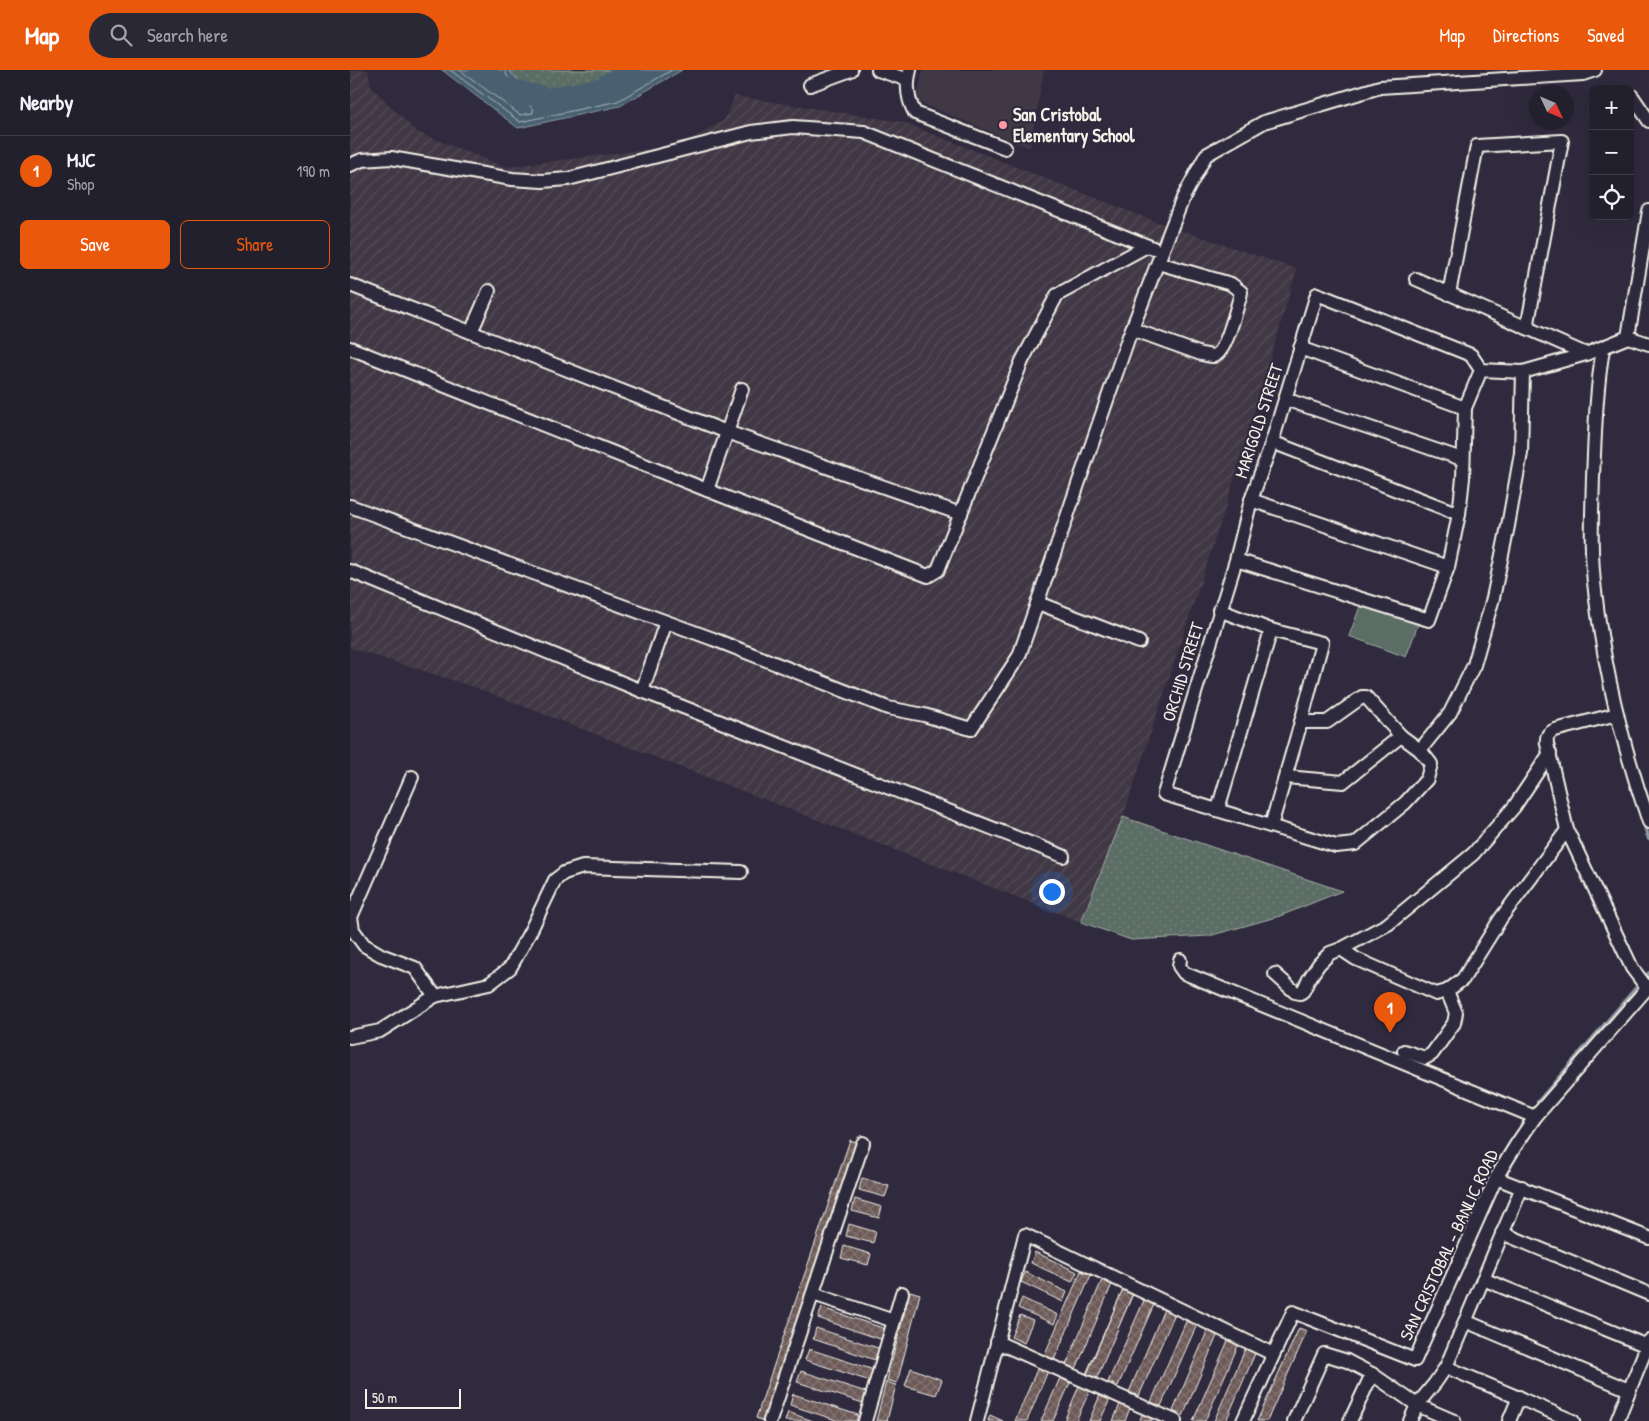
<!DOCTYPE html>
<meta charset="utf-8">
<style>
:root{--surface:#23202e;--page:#2b2836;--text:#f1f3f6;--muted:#a3a3aa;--line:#403e4a;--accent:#ea580c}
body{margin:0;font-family:"Patrick Hand",sans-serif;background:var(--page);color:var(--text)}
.controls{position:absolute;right:15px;top:15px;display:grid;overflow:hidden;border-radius:8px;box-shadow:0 5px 20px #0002}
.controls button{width:45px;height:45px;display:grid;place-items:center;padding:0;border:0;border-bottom:1px solid var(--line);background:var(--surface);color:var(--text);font:25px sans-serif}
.compass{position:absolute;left:1179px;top:15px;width:45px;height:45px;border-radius:50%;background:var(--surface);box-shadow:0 5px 20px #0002;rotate:134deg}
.scale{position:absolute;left:15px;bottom:12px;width:96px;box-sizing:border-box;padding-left:5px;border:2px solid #f4f1e8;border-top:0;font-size:14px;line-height:18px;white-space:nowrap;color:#f4f1e8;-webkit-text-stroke:4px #2f2a3d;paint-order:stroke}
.you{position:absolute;left:701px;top:821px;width:18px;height:18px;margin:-12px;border:4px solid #fff;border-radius:50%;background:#1a73e8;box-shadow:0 0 0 8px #1a73e833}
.badge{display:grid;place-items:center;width:32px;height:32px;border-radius:50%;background:var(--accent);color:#fff;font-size:16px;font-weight:700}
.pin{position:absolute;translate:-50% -41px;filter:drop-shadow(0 1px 2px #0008)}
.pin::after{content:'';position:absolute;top:26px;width:18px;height:15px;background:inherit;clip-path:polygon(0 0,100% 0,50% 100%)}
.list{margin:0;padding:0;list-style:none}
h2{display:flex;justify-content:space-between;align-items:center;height:65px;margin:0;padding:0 20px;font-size:21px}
h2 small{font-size:16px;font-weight:400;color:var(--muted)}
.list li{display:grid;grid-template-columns:32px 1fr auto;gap:15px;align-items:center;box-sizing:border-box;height:70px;padding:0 20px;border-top:1px solid var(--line)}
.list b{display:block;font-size:19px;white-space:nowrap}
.list p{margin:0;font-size:16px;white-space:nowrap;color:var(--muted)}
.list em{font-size:16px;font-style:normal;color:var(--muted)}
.actions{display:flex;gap:10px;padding:15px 20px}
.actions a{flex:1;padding:11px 0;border:1px solid var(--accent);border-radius:8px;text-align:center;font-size:18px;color:var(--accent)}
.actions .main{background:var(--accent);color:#fff}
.icon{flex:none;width:28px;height:28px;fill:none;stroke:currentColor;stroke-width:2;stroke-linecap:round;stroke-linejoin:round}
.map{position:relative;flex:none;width:1299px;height:1351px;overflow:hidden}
header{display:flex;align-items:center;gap:30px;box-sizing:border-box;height:70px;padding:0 25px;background:var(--accent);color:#fff}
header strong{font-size:24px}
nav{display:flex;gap:28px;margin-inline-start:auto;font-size:18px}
.search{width:350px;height:45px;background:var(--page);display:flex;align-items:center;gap:12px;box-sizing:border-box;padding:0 18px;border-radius:28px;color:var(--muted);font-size:19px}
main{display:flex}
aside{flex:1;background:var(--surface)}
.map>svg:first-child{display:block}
.built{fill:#413845}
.industrial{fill:url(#industrial-furrows)}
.grass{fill:url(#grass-dots);stroke:#a8afa6}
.pitch{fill:#5b6d65;stroke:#a8afa6}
.water{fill:#486171;stroke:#8d9ba1}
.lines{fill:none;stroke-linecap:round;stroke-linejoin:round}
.shore{stroke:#afb7b8;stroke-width:1}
.stream{stroke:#8d9ba1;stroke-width:4}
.river{stroke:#486171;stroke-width:22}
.building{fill:url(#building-cross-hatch);stroke:#f4f1e8}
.minor-casing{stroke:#f4f1e8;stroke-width:16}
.minor{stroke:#2f2a3d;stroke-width:12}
.poi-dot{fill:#ff9aa2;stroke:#2f2a3d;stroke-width:2}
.labels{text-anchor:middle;stroke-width:4.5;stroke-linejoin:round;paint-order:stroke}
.poi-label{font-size:18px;font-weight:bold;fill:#f4f1e8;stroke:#2f2a3d;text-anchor:start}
.street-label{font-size:18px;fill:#f4f1e8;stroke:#2f2a3d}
</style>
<header>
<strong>Map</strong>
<div class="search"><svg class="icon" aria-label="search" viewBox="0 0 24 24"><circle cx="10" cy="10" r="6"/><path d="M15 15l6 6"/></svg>Search here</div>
<nav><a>Map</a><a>Directions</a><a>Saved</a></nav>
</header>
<main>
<aside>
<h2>Nearby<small></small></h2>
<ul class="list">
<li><span class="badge">1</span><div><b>MJC</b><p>Shop</p></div><em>190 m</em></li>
</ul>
<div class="actions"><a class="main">Save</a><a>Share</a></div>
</aside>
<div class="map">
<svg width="1299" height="1351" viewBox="0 0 1299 1351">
<defs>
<pattern id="industrial-furrows" width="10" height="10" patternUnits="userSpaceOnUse" patternTransform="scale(1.25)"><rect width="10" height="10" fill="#413845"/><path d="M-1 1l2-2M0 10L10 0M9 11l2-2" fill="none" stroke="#544c57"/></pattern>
<pattern id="grass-dots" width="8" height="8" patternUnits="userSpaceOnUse" patternTransform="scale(1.25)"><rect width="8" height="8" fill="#5b6d65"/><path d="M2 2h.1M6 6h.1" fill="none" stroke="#73827b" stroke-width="1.8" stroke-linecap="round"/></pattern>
<pattern id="building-cross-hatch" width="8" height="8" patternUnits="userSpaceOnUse" patternTransform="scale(1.25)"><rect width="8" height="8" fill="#6c5a59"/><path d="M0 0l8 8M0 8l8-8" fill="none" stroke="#827271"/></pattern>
</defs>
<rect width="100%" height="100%" fill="#2f2a3d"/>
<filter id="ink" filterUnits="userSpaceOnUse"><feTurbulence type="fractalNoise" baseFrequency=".02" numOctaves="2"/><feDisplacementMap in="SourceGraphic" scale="10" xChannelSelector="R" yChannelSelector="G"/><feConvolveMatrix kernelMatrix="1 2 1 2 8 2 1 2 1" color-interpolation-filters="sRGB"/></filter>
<g filter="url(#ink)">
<path class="built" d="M573 0H694L680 78 566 31Z"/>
<path class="industrial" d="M0 0H18L21 17 67 62 155 97 332 75 374 50 385 26 552 52 804 151 947 199 879 427 773 747 731 852 121 616 0 578Z"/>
<g class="grass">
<path d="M158 0H283L238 23 191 32Z"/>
<path d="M773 747 992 821 930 846 859 866 781 870 731 852Z"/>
</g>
<path class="pitch" d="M1012 531 1069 552 1056 587 999 566Z"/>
<path class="water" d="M92 0H158L191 32 238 23 283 0H332L270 36 168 58Z"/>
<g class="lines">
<g class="shore">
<path d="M100 0 170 52 268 31 322 0"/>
<path d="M110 0 170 45 183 43V39L152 10 148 0"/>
<path d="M155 0 157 6 188 35 192 37 239 28 281 7 284 4V0"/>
</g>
<g class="stream">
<path d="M1265 661 1274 692"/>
<path d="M1294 754 1299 769"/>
<path d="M1188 1032 1299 903"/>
</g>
<path class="river" d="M130 0 154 18 199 29 252 18 281 0"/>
</g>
<g class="building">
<path d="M500 1070 509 1073 459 1224 413 1351 406 1348Z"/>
<path d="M512 1108 539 1116 535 1127 509 1120Z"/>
<path d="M505 1129 532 1137 529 1148 502 1141Z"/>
<path d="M499 1154 526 1162 523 1173 496 1166Z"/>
<path d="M494 1176 521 1184 518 1195 491 1188Z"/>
<path d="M685 1182 727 1202 722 1212 681 1193Z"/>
<path d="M731 1201 741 1205 704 1290 694 1286Z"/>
<path d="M675 1202 717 1222 713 1232 671 1212Z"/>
<path d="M752 1210 762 1214 726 1299 716 1295Z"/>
<path d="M773 1219 783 1224 746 1308 736 1304Z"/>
<path d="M773 1219 783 1223 747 1308 737 1304Z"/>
<path d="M560 1221 570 1224 547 1313 537 1310Z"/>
<path d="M672 1228 708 1245 704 1254 668 1238Z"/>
<path d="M795 1228 805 1232 768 1316 758 1312Z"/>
<path d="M815 1237 826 1241 789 1326 779 1322Z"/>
<path d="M472 1238 536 1259 533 1270 468 1248Z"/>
<path d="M670 1245 683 1250 674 1273 661 1267Z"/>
<path d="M838 1247 848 1252 811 1336 801 1332Z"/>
<path d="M859 1257 869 1261 833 1346 823 1341Z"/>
<path d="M466 1258 531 1279 528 1291 463 1269Z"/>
<path d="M949 1258 957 1261 917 1351H907Z"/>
<path d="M880 1266 890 1271 855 1351H843Z"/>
<path d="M897 1275 907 1279 876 1351H864Z"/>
<path d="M459 1279 524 1300 520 1311 455 1290Z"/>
<path d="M688 1297 698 1301 677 1351H665Z"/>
<path d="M561 1298 592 1310 586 1325 555 1316Z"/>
<path d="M451 1301 516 1322 513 1333 447 1312Z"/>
<path d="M710 1308 720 1313 703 1351H691Z"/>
<path d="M536 1312 546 1315 537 1351H526Z"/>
<path d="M729 1316 740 1320 726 1351H714Z"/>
<path d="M443 1324 508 1345 506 1351H489L440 1335Z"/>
<path d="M750 1325 760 1329 750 1351H739Z"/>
<path d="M770 1334 780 1338 775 1351H763Z"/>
<path d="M438 1342 463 1351H435Z"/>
<path d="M793 1343 803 1347 801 1351H789Z"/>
<path d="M640 1345 653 1351H638Z"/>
</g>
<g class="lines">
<defs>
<g id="minor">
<path d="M528 0 558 10"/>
<path d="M560 0C556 15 557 29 565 43L655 78"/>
<path d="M460 15 501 0"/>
<path d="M1282 26 1299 51"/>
<path d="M0 95 12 90 41 88 162 109 192 111 218 109 401 62 443 57 514 62 803 178"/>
<path d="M1066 209 1236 284"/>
<path d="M0 215 377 362 611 444"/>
<path d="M1099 224 1127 76 1212 71 1177 258"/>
<path d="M782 259 851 284C854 284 859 286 863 286 876 284 886 239 890 227L891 222 881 214 808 193"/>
<path d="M121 262 139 221"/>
<path d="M1278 267 1299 274"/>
<path d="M0 278 357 420 578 506 588 500 672 291 707 225 797 176"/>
<path d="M950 278 1115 338"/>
<path d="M1253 279C1246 321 1245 364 1243 407 1242 445 1240 483 1245 521 1254 600 1273 677 1299 752"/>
<path d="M1131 300 1173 302 1236 284 1278 267 1299 141"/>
<path d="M935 329 1112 389"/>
<path d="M922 372 1109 444"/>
<path d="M357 420 392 319"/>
<path d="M901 430 1098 497"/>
<path d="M0 436 363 569 538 638 574 645 621 659 669 586 778 269 833 128 856 85 914 52 1030 17 1233 4 1245 0"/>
<path d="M886 490 1079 550 1098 497 1109 444 1113 408 1115 338 1131 300 1121 285 967 224 922 372 901 430 886 490 814 724 986 776 1005 774 1055 733 1077 709 1081 694 1070 680 1051 666 1016 627H1012L977 652H951"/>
<path d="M0 501 292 621 316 552"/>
<path d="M688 533 789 572"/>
<path d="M869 540 921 560 972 573 951 652 921 756"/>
<path d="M292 621 713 786"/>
<path d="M1267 644 1205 660C1198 663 1196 666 1197 674L1217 760 1282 898 1297 918"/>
<path d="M1070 680 1100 643 1124 595 1143 528 1158 456 1171 383 1173 302"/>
<path d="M62 707 1 847 3 860 14 875 31 885 65 898 85 926"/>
<path d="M936 707 993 712 1051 666"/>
<path d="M868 739 921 560"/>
<path d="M991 879 1006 889 1086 924 1097 921 1113 909 1151 848 1217 760"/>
<path d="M830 890 829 896 834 903 1185 1047"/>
<path d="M925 904 945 922 950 923 953 921 959 909 969 894 980 883 991 879 1038 854 1123 784 1164 737 1200 683"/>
<path d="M0 967 30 961 85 926 139 914 160 898 180 862 205 810 214 803 233 797 391 802"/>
<path d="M1054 981 1075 988 1082 984 1104 953 1106 943 1097 921"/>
<path d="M1146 1108 1299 1168"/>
<path d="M1152 1163 1299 1224"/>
<path d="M1133 1209 1297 1276"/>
<path d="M463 1224 544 1251"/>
<path d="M1115 1251 1279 1320"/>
<path d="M647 1272 825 1351"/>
<path d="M1096 1297 1223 1351"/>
<path d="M420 1351 513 1073"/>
<path d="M515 1351 552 1223"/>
<path d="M627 1351 675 1165 923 1284"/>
<path d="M893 1351 943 1242 1065 1290 1146 1108 1166 1075 1185 1047 1299 916"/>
<path d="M944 1351 974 1284 997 1291 1022 1304 1067 1335 1104 1351"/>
<path d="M1000 1351 1022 1304"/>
<path d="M1060 1351 1067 1335 1085 1313 1096 1297 1172 1117"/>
<path d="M1159 1351 1169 1327"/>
<path d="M1267 1351 1299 1271"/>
</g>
</defs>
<use href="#minor" class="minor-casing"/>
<use href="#minor" class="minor"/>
</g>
</g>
<circle class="poi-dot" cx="653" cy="55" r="5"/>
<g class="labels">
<g class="poi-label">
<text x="663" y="51">San Cristobal<tspan x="663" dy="21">Elementary School</tspan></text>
</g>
<g class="street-label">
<text transform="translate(909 351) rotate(-72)" y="6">MARIGOLD STREET</text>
<text transform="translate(833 602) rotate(-73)" y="6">ORCHID STREET</text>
<text transform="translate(1099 1175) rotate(-65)" y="6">SAN CRISTOBAL - BANLIC ROAD</text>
</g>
</g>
</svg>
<div class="controls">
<button>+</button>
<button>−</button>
<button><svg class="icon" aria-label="locate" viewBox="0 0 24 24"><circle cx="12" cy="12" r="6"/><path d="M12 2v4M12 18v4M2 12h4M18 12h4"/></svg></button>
</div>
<svg class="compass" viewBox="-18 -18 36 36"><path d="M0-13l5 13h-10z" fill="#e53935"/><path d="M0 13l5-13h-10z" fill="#a3a3aa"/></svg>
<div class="scale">50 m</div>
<div class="you"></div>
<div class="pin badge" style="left:1040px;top:963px">1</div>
</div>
</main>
